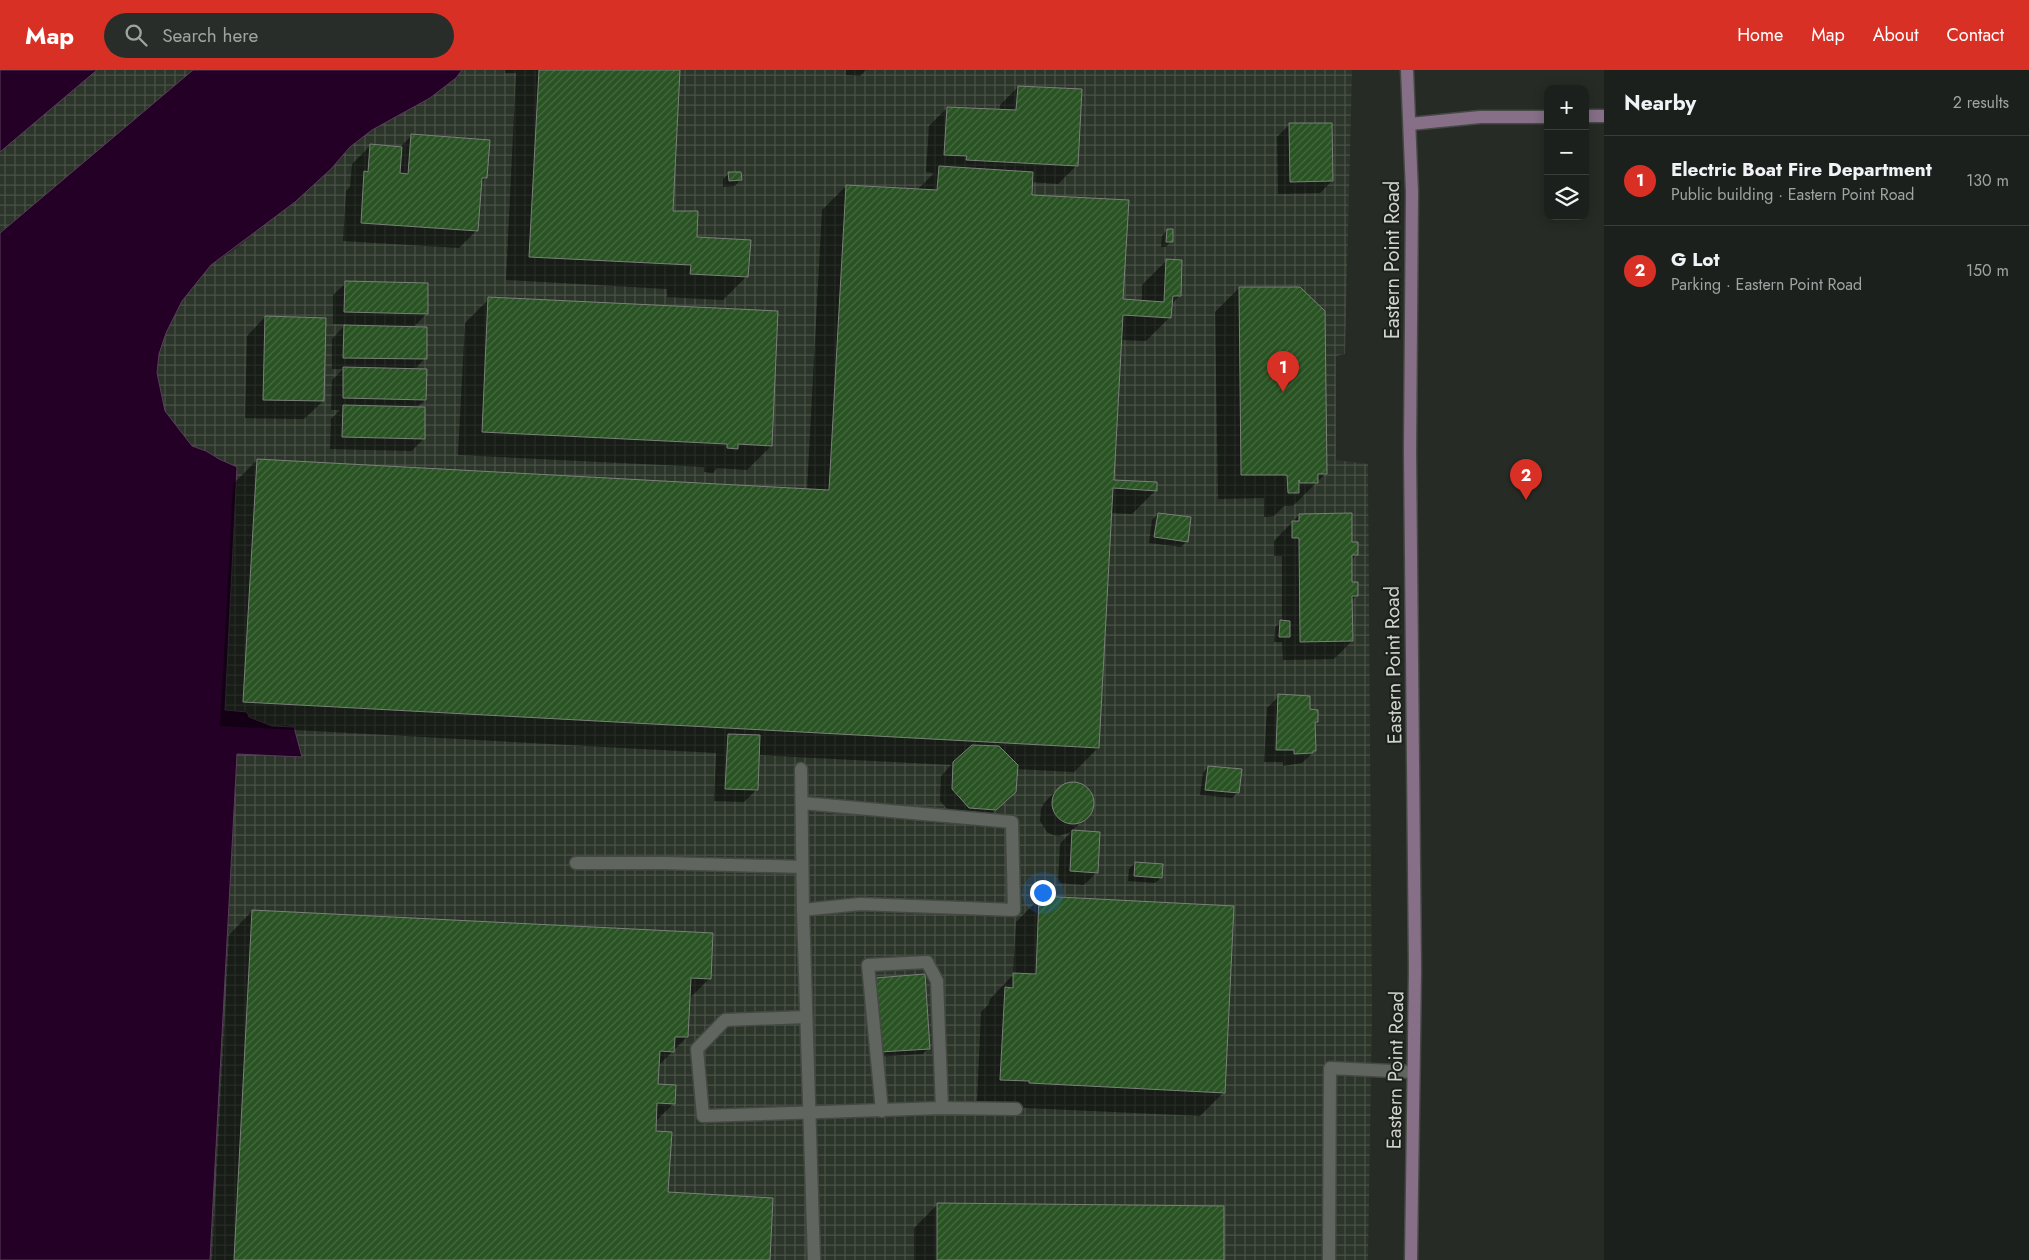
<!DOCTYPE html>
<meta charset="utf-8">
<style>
:root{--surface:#1c201c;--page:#292d29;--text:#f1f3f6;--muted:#a0a3a3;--line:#3a3e3b;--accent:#d93025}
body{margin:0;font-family:Jost,sans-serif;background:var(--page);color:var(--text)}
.controls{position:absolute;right:15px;top:15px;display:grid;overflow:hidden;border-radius:10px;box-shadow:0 2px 12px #0003}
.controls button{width:45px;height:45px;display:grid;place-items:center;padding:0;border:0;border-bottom:1px solid var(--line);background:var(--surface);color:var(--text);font:25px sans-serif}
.you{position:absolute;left:1042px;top:822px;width:18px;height:18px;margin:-12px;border:4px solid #fff;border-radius:50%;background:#1a73e8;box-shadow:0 0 0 8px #1a73e833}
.badge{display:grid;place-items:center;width:32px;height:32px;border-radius:50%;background:var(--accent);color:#fff;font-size:16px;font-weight:700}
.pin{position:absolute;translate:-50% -41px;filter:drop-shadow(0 1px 2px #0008)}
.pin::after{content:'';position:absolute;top:26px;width:18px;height:15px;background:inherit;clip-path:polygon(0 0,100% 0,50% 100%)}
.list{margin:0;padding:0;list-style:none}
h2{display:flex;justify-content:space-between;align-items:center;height:65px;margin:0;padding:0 20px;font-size:21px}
h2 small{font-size:16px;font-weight:400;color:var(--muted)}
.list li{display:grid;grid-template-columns:32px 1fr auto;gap:15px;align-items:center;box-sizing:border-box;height:90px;padding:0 20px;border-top:1px solid var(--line)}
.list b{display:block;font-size:19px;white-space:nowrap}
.list p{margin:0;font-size:16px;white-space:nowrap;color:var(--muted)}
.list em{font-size:16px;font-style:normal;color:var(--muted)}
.icon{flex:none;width:28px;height:28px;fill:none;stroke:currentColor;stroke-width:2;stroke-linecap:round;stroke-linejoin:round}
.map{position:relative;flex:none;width:1604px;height:1190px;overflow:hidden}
header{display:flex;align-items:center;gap:30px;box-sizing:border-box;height:70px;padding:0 25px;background:var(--accent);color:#fff}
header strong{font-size:24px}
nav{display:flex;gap:28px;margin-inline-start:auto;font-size:18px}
.search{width:350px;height:45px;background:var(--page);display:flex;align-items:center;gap:12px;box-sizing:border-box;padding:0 18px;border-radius:28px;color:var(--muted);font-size:19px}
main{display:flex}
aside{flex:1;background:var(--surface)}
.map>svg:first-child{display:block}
.industrial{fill:url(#industrial-grid)}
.water{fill:#240027;stroke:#583f59}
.shadow{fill:#0007}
.building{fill:url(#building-hatch);stroke:#7a8079}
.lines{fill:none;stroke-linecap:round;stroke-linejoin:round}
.lane-casing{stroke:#454944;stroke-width:15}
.secondary-casing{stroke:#454944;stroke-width:15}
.lane{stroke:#60665f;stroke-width:12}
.secondary{stroke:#866f87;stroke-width:12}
.labels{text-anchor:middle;stroke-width:4;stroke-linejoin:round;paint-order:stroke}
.street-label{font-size:20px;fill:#d0d3cf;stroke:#1c211b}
</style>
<header>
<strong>Map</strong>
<div class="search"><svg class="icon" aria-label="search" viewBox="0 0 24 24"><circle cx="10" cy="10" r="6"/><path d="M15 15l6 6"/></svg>Search here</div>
<nav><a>Home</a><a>Map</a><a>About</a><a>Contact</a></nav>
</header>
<main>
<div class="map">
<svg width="1604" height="1190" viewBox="0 0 1604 1190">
<defs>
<pattern id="industrial-grid" width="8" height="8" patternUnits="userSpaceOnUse" patternTransform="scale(1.25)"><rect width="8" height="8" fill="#2c352a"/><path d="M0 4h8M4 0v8" fill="none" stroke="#4a5148"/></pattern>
<pattern id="building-hatch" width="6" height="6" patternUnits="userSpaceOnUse" patternTransform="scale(1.25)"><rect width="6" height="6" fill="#295323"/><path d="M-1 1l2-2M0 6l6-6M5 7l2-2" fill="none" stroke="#476b42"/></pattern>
</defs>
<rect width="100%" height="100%" fill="#262b25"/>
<g class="industrial">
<path d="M97 0H193L0 163V82Z"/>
<path d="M462 0H1352L1345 284 1336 286V390L1368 394 1372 941 1368 1190H210L237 684 302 687 295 660 288 655 272 656 254 650 248 647 247 642 225 640 237 398 206 381 192 376 176 358 165 341 157 303 159 284 166 263 182 231 211 195 234 180 331 99 350 77 372 60 430 28 456 8Z"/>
</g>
<g class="water">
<path d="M0 0H97L0 82Z"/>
<path d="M193 0H462L456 8 430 28 372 60 350 77 331 99 295 132 211 195 182 231 166 263 159 284 157 303 165 341 192 376 206 381 219 389 237 397 225 640 247 642 249 647 272 656 294 657 302 687 237 684 210 1190H0V163Z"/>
</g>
<g class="shadow">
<path d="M505 0H679L672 142 696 168 747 206 723 230 667 227V219L506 210 516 3H505Z"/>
<path d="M846 0H866L860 6 846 5Z"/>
<path d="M1018 17 1077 95 1058 114 1031 112 1030 126 1122 230 1142 232V215L1166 191 1179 226 1171 235 1170 247 1146 271 1120 270 1112 411 1156 420 1132 444 1111 443 1098 678 1074 702 1016 699 1002 734 982 752 957 750 940 731 941 706 951 695 758 685 756 720 744 732 714 731 716 683 220 656 233 414 257 390 807 420 822 140 846 116 917 120 934 103 926 102 929 56 947 38 1000 40V35Z"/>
<path d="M1290 54 1332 111 1320 123 1278 124 1277 67Z"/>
<path d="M411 66 486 108 480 114 477 160 459 178 343 171 346 121 350 117 352 94 370 76 399 78Z"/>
<path d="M729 103 740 110 735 116 723 117V109Z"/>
<path d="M1167 160 1171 171 1166 177H1161L1162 166Z"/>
<path d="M346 213 426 244 413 258 425 288 414 300 425 330 416 338 424 368 412 381 330 379 331 349 340 340H331L332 310 343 299H332V269L346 254H333V225Z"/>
<path d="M1239 218 1326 403 1293 436H1284L1274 446 1264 447V428L1218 429 1215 242Z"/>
<path d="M489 229 771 376 747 400 717 398 713 403 704 402V397L458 385 465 253Z"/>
<path d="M265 247 323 331 304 349 245 348 247 266Z"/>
<path d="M1158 444 1187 471 1181 477 1149 473 1152 450Z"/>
<path d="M1299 445 1351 473 1356 485 1351 490V513L1357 525 1351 531 1352 571 1334 589 1283 590 1282 572H1274L1275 557 1282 552V486H1274V471Z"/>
<path d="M1279 626 1308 641 1316 651 1314 654 1315 681 1302 693 1283 696V692H1264L1267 638Z"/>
<path d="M1208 697 1238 722 1232 728 1200 725 1203 703Z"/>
<path d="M1068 713 1081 715 1091 725 1092 738 1073 761 1097 802 1084 815 1058 813 1060 774 1071 762 1059 766 1053 765 1047 762 1040 751 1041 739 1044 733 1057 720Z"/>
<path d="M1135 793 1161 808 1155 813 1128 811 1129 799Z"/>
<path d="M1040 828 1224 1022 1200 1046 1005 1037 977 1033 981 942 989 934 990 929 1013 905 1016 852Z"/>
<path d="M252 841 710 908 689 929 687 967 658 996 657 1015 674 1033 655 1052 654 1062 667 1124 768 1190H212L229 865Z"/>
<path d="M870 915 929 978 923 984 875 987Z"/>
<path d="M938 1134 1222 1190H914V1158Z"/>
</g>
<g class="building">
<path d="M539 0H680L673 141H698L697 167 751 170 748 207 690 204 691 195 529 187Z"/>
<path d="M1018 16 1082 19 1078 96 966 90 967 86 944 85 947 37 1016 40Z"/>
<path d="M1289 53H1332L1333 111 1290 112Z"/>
<path d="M411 64 490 70 487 108H482L478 161 361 153 364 101 368 102 370 74 402 77 400 103 408 104Z"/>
<path d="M939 96 1033 102 1032 125 1129 130 1123 229 1164 232 1166 189 1182 190 1181 226H1173L1171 248 1123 245 1114 410 1157 412V421L1113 418 1099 678 243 632 257 389 829 420 846 115 937 120Z"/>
<path d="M728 102H741L742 110 729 111Z"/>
<path d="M1167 159H1173V172H1166Z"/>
<path d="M345 211 428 213V244L344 242Z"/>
<path d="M1239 217H1300L1325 241 1327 404H1318V413H1300L1299 410V423H1288L1287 405H1241Z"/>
<path d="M488 227 778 241 772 376 738 374V379L727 378V374L482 362Z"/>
<path d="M265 246 326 248 324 331 263 330Z"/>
<path d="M344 255 427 257V289L343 288Z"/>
<path d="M343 297 427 299 426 330 343 328Z"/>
<path d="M343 335 425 337V369L342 367Z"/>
<path d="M1158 443 1191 447 1188 472 1154 467Z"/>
<path d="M1352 443V472H1358V485H1352V512H1358V526H1352L1353 571 1300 572 1299 468H1292V451H1299V444Z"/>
<path d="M1280 550 1290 551V567H1279Z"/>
<path d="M1278 624 1310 626V639L1318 640V652H1315L1316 681H1313V683L1294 684V680H1276Z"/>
<path d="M728 664 760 665 758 720 725 719Z"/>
<path d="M972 675 999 676 1018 695 1016 722 996 740 969 738 952 719 953 692Z"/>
<path d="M1208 696 1242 699 1239 723 1205 720Z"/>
<circle cx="1073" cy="733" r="21"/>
<path d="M1072 760 1100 762 1098 803 1070 801Z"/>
<path d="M1135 792 1163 794 1162 808 1134 806Z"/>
<path d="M1039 826 1234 836 1225 1023 1029 1013V1011L1000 1010 1005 917 1013 918V903L1036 904Z"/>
<path d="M252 840 713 863 711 909 691 908 688 967H675L674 982 660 981 658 1014 676 1015 675 1034 657 1033 656 1061 672 1062 668 1122 773 1128 770 1190H234Z"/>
<path d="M925 904 930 979 880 982 875 908Z"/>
<path d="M937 1133 1224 1136V1190H937Z"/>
</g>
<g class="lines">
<defs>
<g id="lane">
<path d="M801 699 803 840 814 1190"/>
<path d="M802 733 1012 752 1014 840 860 834 803 840"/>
<path d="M576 793H665L802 797"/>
<path d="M806 947 725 950 697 979 703 1046 942 1038 1016 1039"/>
<path d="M882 1041 868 895 927 892 937 911 942 1038"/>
<path d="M1329 1190 1330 998 1413 1002"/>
</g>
<g id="secondary">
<path d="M1407 0 1412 122 1410 382 1415 900 1411 1190"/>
<path d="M1585 46H1604"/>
<path d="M1410 54 1480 47H1548"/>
</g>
</defs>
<use href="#lane" class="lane-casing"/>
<use href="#secondary" class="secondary-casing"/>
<use href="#lane" class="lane"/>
<use href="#secondary" class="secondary"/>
</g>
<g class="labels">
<g class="street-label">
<text transform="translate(1392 190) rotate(-90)" y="7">Eastern Point Road</text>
<text transform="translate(1393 595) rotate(-91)" y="7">Eastern Point Road</text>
<text transform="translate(1395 1000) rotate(-89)" y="7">Eastern Point Road</text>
</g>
</g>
</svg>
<div class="controls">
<button>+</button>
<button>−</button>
<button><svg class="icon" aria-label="layers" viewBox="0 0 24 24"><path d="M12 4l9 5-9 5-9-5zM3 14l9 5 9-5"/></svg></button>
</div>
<div class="you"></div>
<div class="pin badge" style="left:1283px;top:322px">1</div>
<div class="pin badge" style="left:1526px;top:430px">2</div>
</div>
<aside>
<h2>Nearby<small>2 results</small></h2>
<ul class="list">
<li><span class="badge">1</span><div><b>Electric Boat Fire Department</b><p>Public building · Eastern Point Road</p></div><em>130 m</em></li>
<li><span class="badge">2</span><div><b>G Lot</b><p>Parking · Eastern Point Road</p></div><em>150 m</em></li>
</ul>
</aside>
</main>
